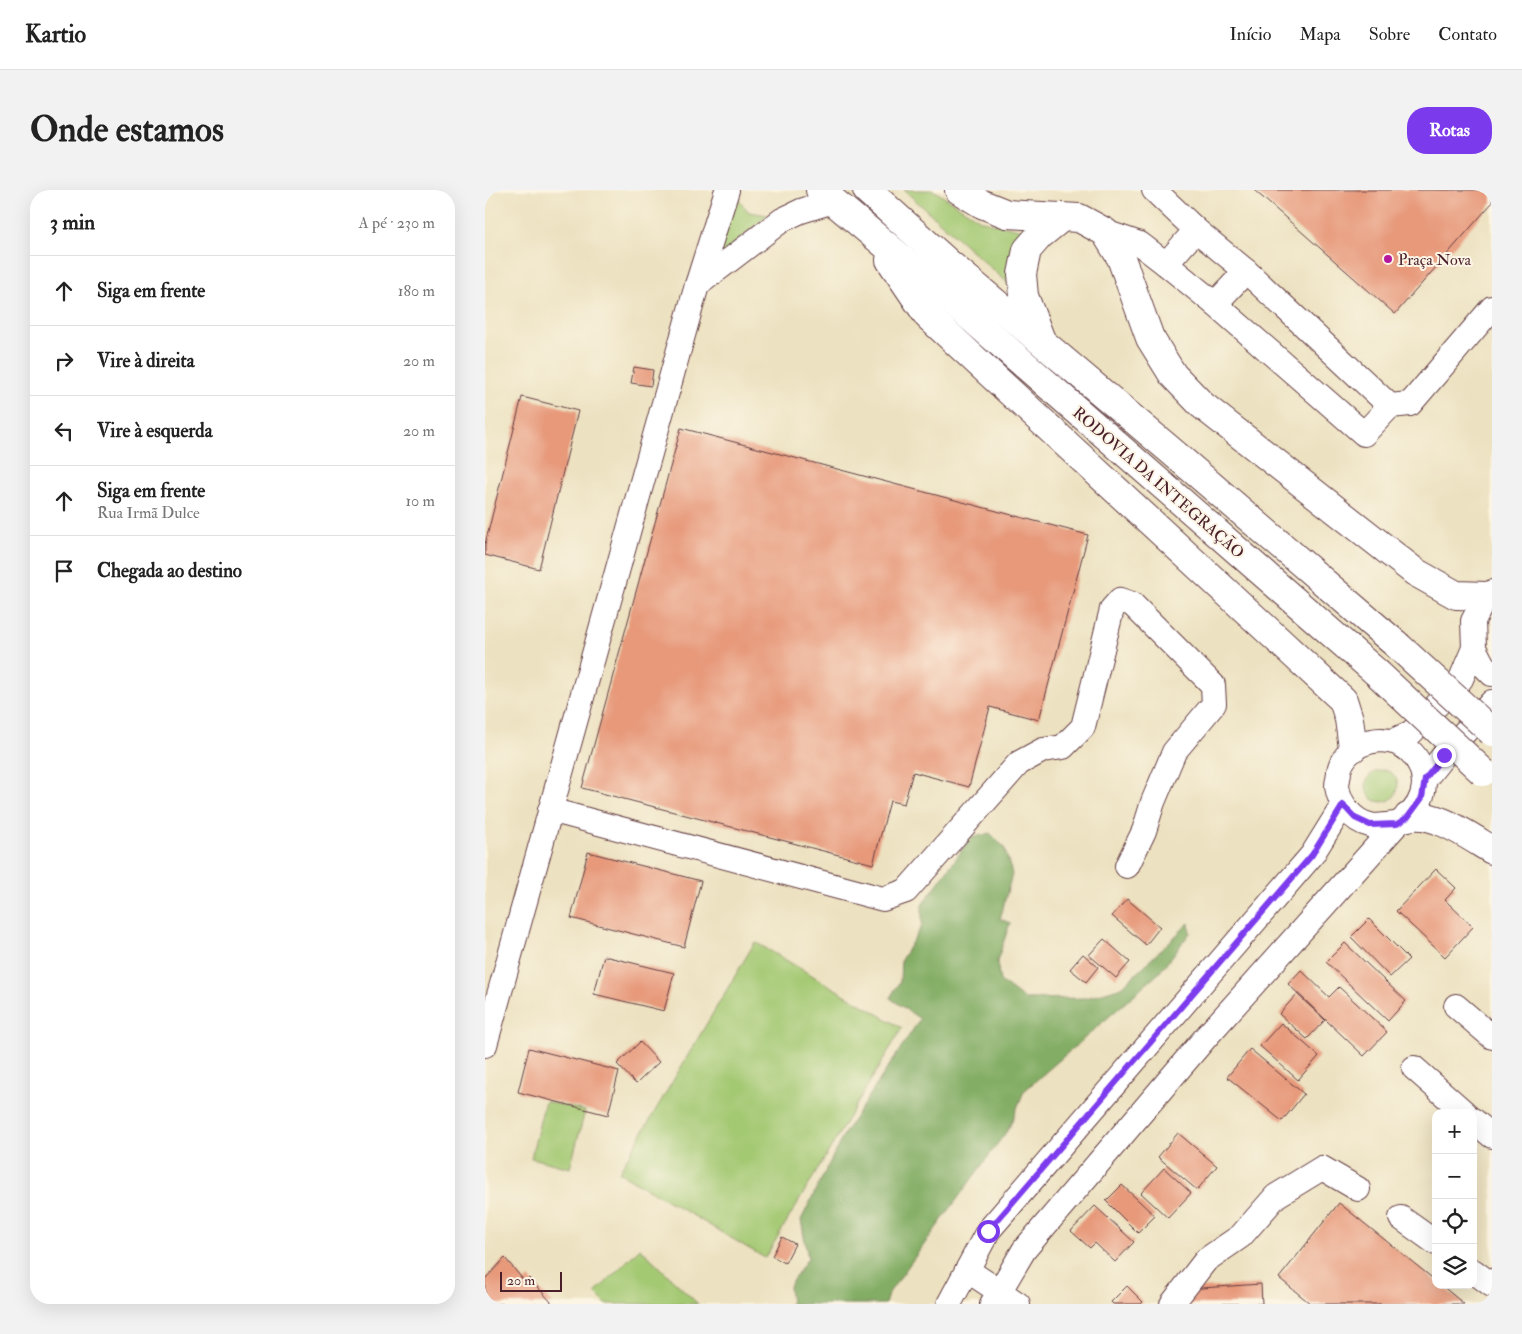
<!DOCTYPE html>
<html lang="pt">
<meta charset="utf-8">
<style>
:root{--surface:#fff;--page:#f2f2f2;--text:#222;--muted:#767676;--line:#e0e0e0;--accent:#7c3aed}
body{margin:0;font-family:"IM FELL Double Pica",serif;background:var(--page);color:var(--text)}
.controls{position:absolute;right:15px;bottom:15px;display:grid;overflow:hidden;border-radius:10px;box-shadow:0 5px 20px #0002}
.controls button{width:45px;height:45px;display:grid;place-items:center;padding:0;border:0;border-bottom:1px solid var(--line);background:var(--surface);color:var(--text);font:25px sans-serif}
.scale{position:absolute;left:15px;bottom:12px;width:62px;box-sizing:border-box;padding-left:5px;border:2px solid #4a1f2b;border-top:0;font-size:14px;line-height:18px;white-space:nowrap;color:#4a1f2b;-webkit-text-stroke:4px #fcf5e5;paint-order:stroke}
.stop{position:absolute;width:15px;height:15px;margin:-11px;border:4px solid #7c3aed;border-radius:50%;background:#fff}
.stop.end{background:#7c3aed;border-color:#fff;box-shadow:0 1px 5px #0008}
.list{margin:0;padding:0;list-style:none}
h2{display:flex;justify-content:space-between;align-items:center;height:65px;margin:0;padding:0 20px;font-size:21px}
h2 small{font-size:16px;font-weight:400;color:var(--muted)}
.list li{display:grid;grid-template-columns:32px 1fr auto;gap:15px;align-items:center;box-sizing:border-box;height:70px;padding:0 20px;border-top:1px solid var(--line)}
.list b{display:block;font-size:19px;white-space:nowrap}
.list p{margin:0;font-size:16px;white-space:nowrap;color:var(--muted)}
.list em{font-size:16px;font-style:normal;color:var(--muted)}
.icon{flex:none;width:28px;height:28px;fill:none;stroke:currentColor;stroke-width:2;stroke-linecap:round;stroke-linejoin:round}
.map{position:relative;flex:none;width:1007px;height:1114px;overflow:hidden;border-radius:20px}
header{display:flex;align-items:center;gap:30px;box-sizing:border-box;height:70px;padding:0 25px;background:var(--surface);border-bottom:1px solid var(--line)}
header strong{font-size:24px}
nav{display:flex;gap:28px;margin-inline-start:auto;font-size:18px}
.intro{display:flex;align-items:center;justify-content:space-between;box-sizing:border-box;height:120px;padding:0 30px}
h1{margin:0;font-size:35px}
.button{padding:12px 22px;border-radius:20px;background:var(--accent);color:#fff;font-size:18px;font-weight:700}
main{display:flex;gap:30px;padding:0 30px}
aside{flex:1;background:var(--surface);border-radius:20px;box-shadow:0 5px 20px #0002}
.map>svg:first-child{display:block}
.green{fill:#a4c973;stroke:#77744f}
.forest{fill:#83ad65;stroke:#666648}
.building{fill:#e7997a}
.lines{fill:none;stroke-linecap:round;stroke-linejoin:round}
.minor-casing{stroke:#623c41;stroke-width:26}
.highway-casing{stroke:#623c41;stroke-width:30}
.minor{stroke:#fff;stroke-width:24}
.highway{stroke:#fff;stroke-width:28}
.highway-bridge-casing{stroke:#623c41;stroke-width:30;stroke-linecap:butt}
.highway-bridge{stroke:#fff;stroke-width:28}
.route{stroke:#7c3aed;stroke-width:6}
.poi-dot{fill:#b5179e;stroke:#fcf5e5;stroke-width:2}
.labels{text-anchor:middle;stroke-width:4;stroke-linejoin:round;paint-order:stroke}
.poi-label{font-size:16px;fill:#4a1f2b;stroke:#fcf5e5;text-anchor:start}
.street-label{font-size:16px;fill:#4a1f2b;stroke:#fcf5e5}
</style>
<header>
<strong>Kartio</strong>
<nav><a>Início</a><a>Mapa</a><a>Sobre</a><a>Contato</a></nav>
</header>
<div class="intro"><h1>Onde estamos</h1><a class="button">Rotas</a></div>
<main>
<aside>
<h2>3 min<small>A pé · 230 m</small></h2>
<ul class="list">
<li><svg class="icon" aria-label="ahead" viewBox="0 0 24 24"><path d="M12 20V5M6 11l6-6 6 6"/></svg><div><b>Siga em frente</b></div><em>180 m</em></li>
<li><svg class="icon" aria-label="right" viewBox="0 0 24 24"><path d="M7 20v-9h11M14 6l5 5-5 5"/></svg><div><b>Vire à direita</b></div><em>20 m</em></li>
<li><svg class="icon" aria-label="left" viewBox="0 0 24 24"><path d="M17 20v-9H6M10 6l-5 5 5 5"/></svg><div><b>Vire à esquerda</b></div><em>20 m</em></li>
<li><svg class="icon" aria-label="ahead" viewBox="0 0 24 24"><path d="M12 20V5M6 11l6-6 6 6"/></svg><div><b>Siga em frente</b><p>Rua Irmã Dulce</p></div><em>10 m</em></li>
<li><svg class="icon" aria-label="arrive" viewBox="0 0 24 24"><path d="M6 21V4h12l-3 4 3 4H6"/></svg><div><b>Chegada ao destino</b></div></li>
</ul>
</aside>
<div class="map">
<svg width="1007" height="1114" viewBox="0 0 1007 1114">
<rect width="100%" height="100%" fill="#fcf5e5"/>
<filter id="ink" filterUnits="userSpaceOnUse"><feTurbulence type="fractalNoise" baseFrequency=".02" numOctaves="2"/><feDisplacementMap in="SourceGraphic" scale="10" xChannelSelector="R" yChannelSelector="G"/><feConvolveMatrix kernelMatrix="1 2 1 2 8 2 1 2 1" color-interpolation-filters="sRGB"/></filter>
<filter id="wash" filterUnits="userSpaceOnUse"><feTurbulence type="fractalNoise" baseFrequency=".0096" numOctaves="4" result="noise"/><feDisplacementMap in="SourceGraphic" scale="20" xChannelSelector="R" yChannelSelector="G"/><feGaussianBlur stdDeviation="1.12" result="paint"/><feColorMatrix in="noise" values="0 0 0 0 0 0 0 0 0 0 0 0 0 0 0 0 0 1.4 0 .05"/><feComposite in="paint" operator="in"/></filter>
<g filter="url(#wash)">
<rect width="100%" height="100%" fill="#ece1c0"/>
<g class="green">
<path d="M419 0H448L497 31 544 41 525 95Z"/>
<path d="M250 6 264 22 283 25 226 73Z"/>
<circle cx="897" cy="596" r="16"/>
<path d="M270 752 417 838 280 1068 134 982Z"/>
<path d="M60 911 100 921 85 978 46 968Z"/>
<path d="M155 1058 213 1114H121L110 1103Z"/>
</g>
<path class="forest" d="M505 643 519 657 527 684 515 729 525 733 512 771 515 791 539 809 601 808 637 797 704 733 705 743 674 783 539 901 524 938 403 1104 400 1114H306L304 1096 323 1068 316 1030 359 944 435 829 405 808 415 791 416 770 437 736V715L486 648Z"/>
<g id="blocks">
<g class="building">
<path d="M769 0H1007V13L910 124Z"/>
<path d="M149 177 168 180 166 196 146 193Z"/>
<path d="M37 207 93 221 54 379 0 365V354Z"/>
<path d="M196 238 603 345 554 530 505 517 484 597 428 582 419 614 405 611 388 674 97 598Z"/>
<path d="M103 662 216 691 199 757 86 728Z"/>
<path d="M951 679 971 698 960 710 988 737 960 767 911 721Z"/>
<path d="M642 709 675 737 661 755 627 726Z"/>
<path d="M884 729 924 769 905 787 866 747Z"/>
<path d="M619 749 645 772 631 788 604 765Z"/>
<path d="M860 753 921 811 903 831 841 772Z"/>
<path d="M598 764 613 777 601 792 585 779Z"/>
<path d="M119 766 189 783 179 821 109 804Z"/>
<path d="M816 780 844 807 854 797 902 842 879 866 803 794Z"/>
<path d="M812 804 840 830 822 849 794 824Z"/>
<path d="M796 833 834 866 813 890 775 856Z"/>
<path d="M155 852 174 872 151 894 132 874Z"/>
<path d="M44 858 134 881 123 925 33 902Z"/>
<path d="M765 859 819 904 797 931 742 887Z"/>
<path d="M693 943 732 976 712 1000 673 967Z"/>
<path d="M679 978 706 1003 683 1028 656 1003Z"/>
<path d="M637 995 670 1026 653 1043 621 1011Z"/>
<path d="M854 1013 951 1091V1095H956L979 1114H826L794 1088Z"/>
<path d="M610 1016 649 1052 630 1072 610 1053 605 1058 586 1041Z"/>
<path d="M297 1047 310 1054 300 1073 287 1066Z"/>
<path d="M20 1068 40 1092 44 1088 68 1114H0V1089Z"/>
<path d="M776 1094 777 1114H703L702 1099Z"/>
<path d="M642 1096 658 1112 656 1114H628L626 1112Z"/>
</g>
</g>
</g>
<g filter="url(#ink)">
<use href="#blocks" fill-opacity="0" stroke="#623c41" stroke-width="1"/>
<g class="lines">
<defs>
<g id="minor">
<path d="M669 0 711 40 761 81 905 216 925 214 1007 118"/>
<path d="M620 42 655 54 681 74 730 114 879 244 905 216"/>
<path d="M681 74 711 40"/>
<path d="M212 95 297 30 316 21 348 11"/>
<path d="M730 114 761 81"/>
<path d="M989 458 998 475 1007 484"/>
<path d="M908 551 927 542 976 489 989 458 988 431 1001 406 1007 402"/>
<path d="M940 589 959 565 1007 512"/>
<path d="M65 620 398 709 421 701 534 573 558 560 578 557 598 537 627 419 635 410 647 414 728 495 729 514 689 562 668 612 659 641 642 676"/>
<path d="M971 816 1007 847"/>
<path d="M0 855 212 95 242 0"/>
<path d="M929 878 980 923"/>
<path d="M988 930 1007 946"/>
<path d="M916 1028 951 1053"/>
<path d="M482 1080 533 1114"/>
<path d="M988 1081 1007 1095"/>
<path d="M464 1114 503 1041 827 665 858 615"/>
<path d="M507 1114 539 1060 721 847 912 634C967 603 929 531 875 555 865 560 856 570 854 581 854 586 852 592 852 596 854 613 867 631 885 635 892 637 904 634 912 634"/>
<path d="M687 1114 721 1070 756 1046 791 1006 837 978 873 999"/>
</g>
<g id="highway">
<path d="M335 0 459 104 891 482"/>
<path d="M382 0 462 72 685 260 912 455"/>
<path d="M474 0 497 14 522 24 594 28 620 42 636 68 665 148 688 185 717 215 930 382 971 405 1001 406"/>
<path d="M405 70 443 126 858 510 864 529 868 558"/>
<path d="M556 150 539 106 537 84 542 60 555 45 576 28"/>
<path d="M923 627C948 620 985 647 1007 660"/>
</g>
</defs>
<use href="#minor" class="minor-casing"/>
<use href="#highway" class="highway-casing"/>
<use href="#minor" class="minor"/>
<use href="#highway" class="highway"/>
<defs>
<g id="highway-bridge">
<path d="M912 455 1007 542"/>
<path d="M891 482 998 582"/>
</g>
</defs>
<use href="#highway-bridge" class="highway-bridge-casing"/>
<use href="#highway-bridge" class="highway-bridge"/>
</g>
</g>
<g class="lines" filter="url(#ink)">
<path class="route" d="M503 1041 827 665 858 615 870 628 885 635 912 634 923 627 937 608 940 589 959 565"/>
</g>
<circle class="poi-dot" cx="903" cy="69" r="5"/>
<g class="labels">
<g class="poi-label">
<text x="913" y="75">Praça Nova</text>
</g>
<g class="street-label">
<text transform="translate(674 292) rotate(41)" y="6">RODOVIA DA INTEGRAÇÃO</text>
</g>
</g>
</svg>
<div class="controls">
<button>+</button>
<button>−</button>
<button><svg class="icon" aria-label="locate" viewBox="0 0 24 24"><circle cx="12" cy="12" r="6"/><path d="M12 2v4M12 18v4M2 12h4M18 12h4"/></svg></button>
<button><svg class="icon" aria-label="layers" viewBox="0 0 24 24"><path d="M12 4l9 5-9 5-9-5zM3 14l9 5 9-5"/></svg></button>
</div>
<div class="scale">20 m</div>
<div class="stop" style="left:503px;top:1041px"></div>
<div class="stop end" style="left:959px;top:565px"></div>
</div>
</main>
